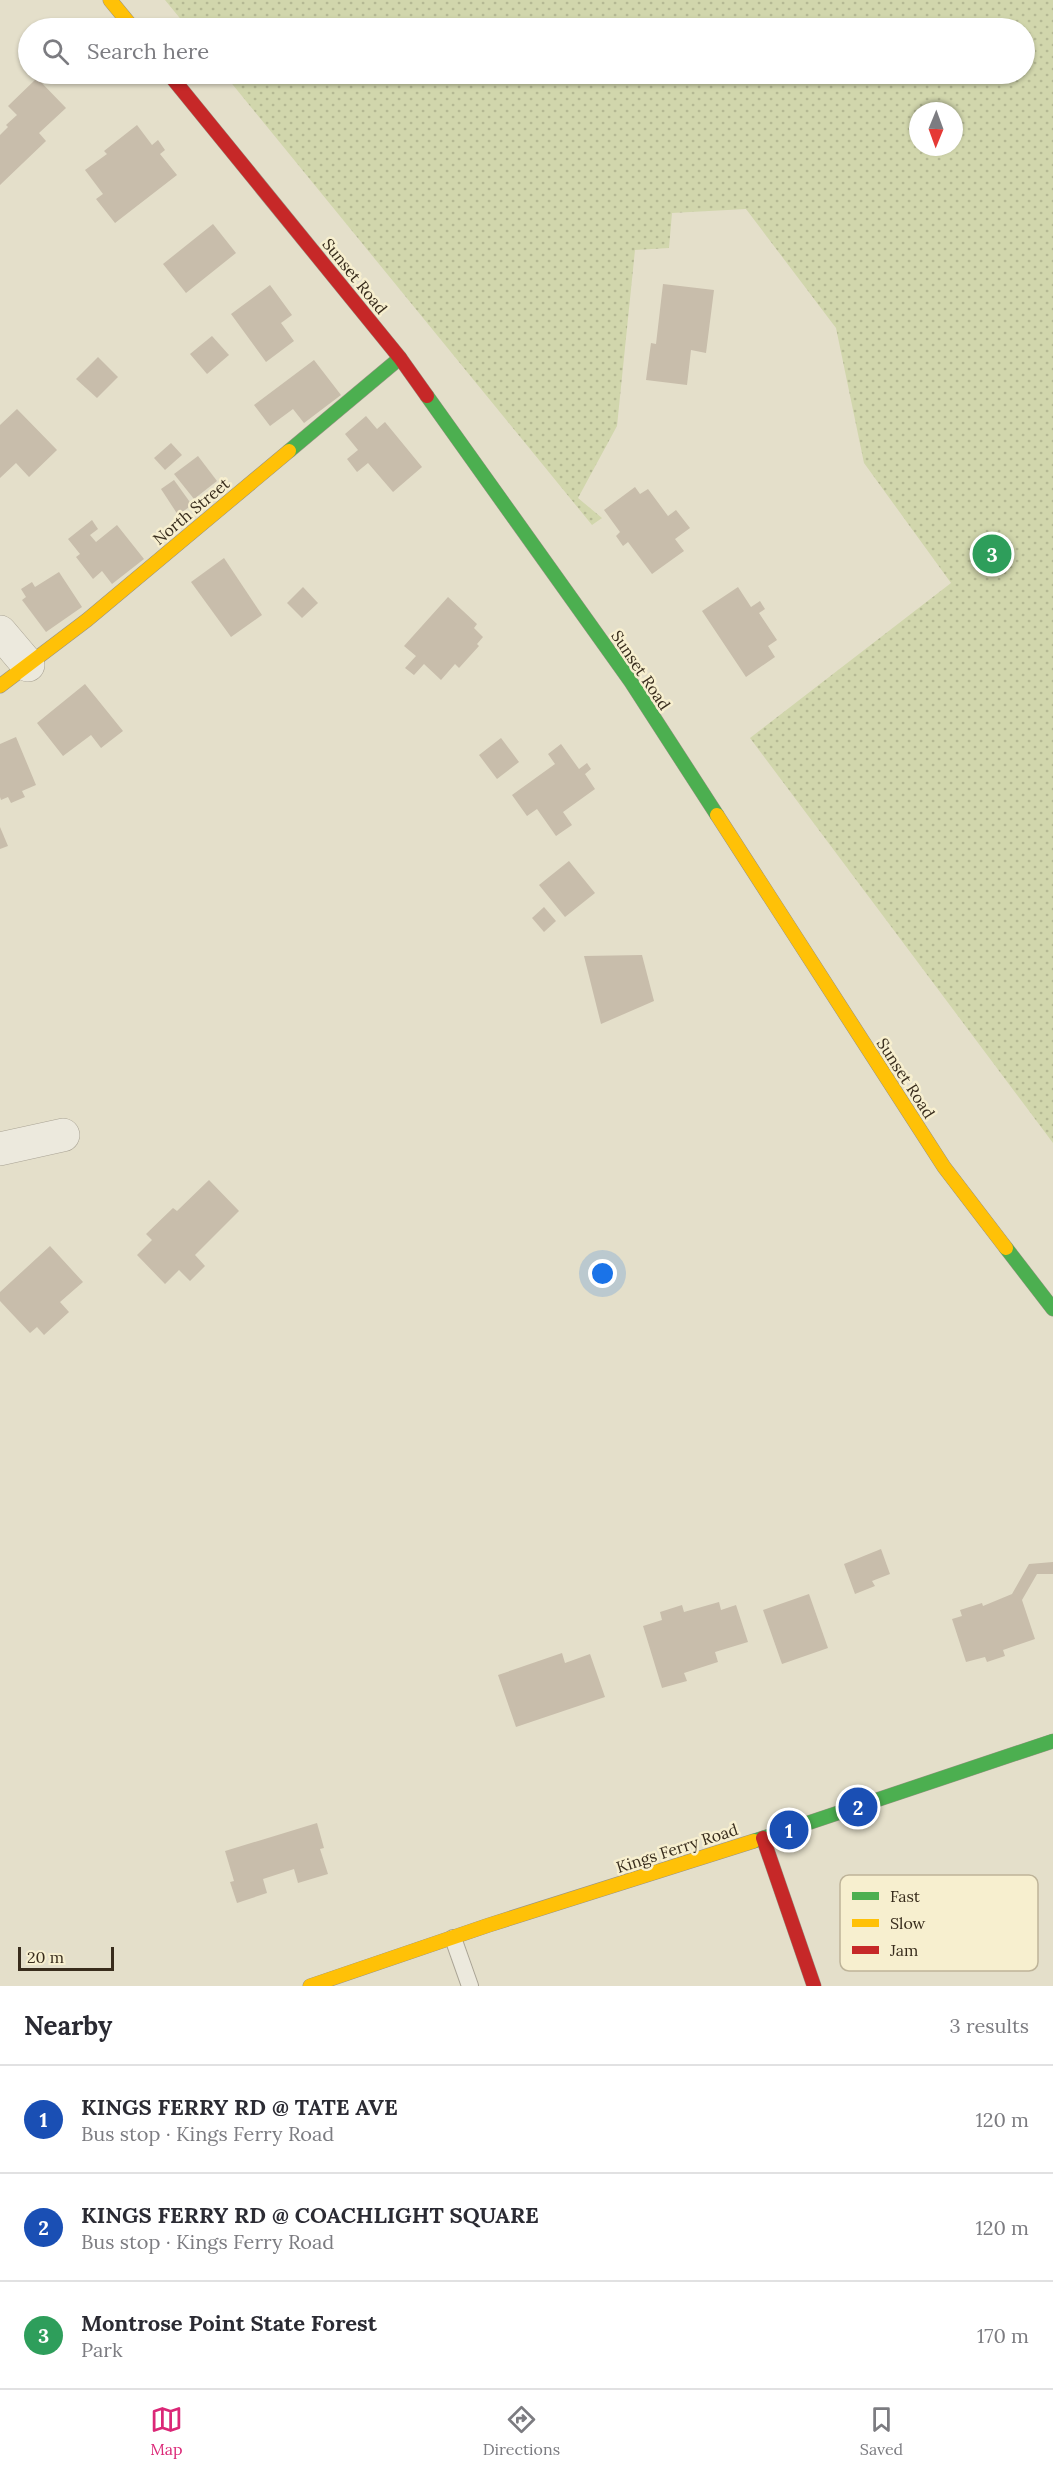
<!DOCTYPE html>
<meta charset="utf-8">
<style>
:root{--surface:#fff;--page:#f2f2f3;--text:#2b2b33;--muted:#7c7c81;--line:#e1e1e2;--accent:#db2777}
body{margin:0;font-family:Lora,serif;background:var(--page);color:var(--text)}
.compass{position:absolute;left:909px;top:102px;width:54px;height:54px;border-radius:50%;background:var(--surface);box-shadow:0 2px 4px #0004;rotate:181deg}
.scale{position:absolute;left:18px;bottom:15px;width:96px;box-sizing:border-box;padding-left:6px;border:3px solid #382c1c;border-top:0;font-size:16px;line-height:21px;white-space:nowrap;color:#382c1c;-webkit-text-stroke:4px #f7efcf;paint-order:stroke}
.you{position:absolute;left:603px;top:1274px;width:21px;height:21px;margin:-15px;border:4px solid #fff;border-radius:50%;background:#1a73e8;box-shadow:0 0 0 9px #1a73e833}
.badge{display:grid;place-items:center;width:39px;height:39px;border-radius:50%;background:var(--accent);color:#fff;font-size:20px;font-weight:700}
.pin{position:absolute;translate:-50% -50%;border:3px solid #fff;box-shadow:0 2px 6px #0006}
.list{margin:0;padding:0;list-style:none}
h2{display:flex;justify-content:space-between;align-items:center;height:78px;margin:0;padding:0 24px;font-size:26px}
h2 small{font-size:20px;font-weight:400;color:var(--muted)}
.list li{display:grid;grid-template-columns:39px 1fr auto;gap:18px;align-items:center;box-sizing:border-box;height:108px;padding:0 24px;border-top:2px solid var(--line)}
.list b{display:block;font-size:22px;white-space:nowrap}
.list p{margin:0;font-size:20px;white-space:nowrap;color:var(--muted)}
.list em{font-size:20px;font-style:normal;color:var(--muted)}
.icon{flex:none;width:33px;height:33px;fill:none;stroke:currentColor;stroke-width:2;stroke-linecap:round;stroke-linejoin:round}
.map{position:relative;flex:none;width:1053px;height:1986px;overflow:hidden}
.search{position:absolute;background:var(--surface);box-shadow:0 2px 4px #0004;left:18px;right:18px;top:18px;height:66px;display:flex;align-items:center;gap:15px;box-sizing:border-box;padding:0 21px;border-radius:33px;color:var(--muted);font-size:22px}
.sheet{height:402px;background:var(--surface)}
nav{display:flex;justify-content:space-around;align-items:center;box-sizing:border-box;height:84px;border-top:2px solid var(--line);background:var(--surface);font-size:16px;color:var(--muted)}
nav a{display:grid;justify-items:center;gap:3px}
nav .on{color:var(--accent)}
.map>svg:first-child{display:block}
.park{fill:url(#park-dots);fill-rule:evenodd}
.building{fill:#c8bdab}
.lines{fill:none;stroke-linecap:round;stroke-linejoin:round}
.lane-casing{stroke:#a9a394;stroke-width:18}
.street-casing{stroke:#a9a394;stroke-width:34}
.fast-casing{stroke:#989384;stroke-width:15}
.slow-casing{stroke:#989384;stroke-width:15}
.jam-casing{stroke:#989384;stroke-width:15}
.lane{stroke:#ece9dd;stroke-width:16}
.street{stroke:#ece9dd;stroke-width:33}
.fast{stroke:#4caf50;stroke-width:14}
.slow{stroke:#ffc107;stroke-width:14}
.jam{stroke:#c62828;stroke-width:14}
.labels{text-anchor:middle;stroke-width:5;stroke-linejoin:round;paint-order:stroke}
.street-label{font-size:16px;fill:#382c1c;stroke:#f7efcf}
.key{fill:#f7efcf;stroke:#beb499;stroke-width:1.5}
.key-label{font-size:16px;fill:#382c1c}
</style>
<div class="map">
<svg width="1053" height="1986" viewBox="0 0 1053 1986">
<defs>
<pattern id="park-dots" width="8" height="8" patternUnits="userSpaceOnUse" patternTransform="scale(1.5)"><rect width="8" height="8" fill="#d1d6ac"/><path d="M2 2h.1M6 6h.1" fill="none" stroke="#b4b893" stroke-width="1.8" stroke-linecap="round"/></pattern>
</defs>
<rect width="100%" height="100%" fill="#e4dfca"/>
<path class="park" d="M165 0H1053V1143L750 738 951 583 864 463 836 328 746 209 672 213 669 248 635 250 617 426 578 498 602 518 592 525 224 74H1024V28H188ZM918 111H954V147H918Z"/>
<g class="building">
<path d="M37 78 66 108 39 133 46 141 0 185V135L8 127 6 125 17 115 8 106Z"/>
<path d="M137 125 152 145 158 140 165 150 160 154 177 175 115 223 96 199 103 194 85 170 107 154 104 151Z"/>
<path d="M213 224 236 253 186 293 163 264Z"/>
<path d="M663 284 714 290 706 353 691 350 687 385 646 380 651 343 656 344Z"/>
<path d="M270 285 292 315 281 323 294 341 266 362 231 314Z"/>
<path d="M212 336 229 355 207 374 190 354Z"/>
<path d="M98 357 118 377 97 398 76 379Z"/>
<path d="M314 360 341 395 304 423 293 409 270 426 254 405Z"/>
<path d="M17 409 57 450 29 477 16 463 0 478V425Z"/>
<path d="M366 416 377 429 385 422 422 467 393 492 368 463 357 472 347 459 358 450 345 434Z"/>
<path d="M171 443 182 455 165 470 154 458Z"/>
<path d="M198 456 217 481 194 499 174 474Z"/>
<path d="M174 480 192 505 178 515 161 489Z"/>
<path d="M635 487 640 494 648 489 668 516 676 510 690 528 675 539 684 551 652 574 628 542 623 546 616 536 620 532 604 510Z"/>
<path d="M92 520 98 529 90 535 96 542 117 525 144 559 112 584 102 571 93 579 76 557 80 554 68 539Z"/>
<path d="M224 558 262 615 231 637 191 582Z"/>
<path d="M59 572 82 607 46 632 22 600 26 597 21 589 32 582 35 587Z"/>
<path d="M303 587 318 603 302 618 287 603Z"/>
<path d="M738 587 751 607 760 601 765 609 759 613 777 640 768 646 775 657 746 677 702 611Z"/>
<path d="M448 597 477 624 474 628 483 637 477 644 479 646 459 668 455 664 441 680 424 664 414 675 405 668 416 656 404 646Z"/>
<path d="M85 684 123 731 101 748 91 735 63 756 37 723Z"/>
<path d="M16 737 36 785 22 791 25 797 11 803 8 797 1 800 0 797V744Z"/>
<path d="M501 738 519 762 497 779 479 755Z"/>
<path d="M561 744 579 769 587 763 591 769 585 774 595 789 563 812 572 825 556 836 537 809 527 816 512 795 555 764 548 754Z"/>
<path d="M0 827 8 846 0 849Z"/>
<path d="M569 861 595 893 565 917 539 885Z"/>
<path d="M544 907 556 921 544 932 532 918Z"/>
<path d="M642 955 654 1001 601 1024 584 956Z"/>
<path d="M209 1180 239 1211 195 1255 205 1266 190 1281 179 1270 165 1284 137 1255 152 1240 146 1234 173 1208 177 1211Z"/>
<path d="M50 1246 83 1282 60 1302 69 1312 44 1335 37 1327 30 1333 0 1301V1292Z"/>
<path d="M881 1549 890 1574 872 1581 875 1586 855 1594 844 1564Z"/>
<path d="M1053 1562V1574H1037L1022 1600 1035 1639 1003 1650 1005 1656 987 1662 985 1657 966 1662 952 1619 962 1616 960 1610 982 1603 983 1606 1012 1594 1029 1564Z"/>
<path d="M809 1594 828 1648 782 1664 763 1610Z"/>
<path d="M719 1602 721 1610 736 1605 748 1642 715 1652 718 1662 684 1673 687 1681 662 1688 643 1626 662 1620 660 1612 682 1605 684 1612Z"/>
<path d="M562 1653 565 1663 590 1654 605 1697 516 1727 498 1675Z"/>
<path d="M317 1823 324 1848 320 1849 328 1874 298 1883 294 1869 263 1879 267 1893 237 1903 230 1882 234 1881 225 1851Z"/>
</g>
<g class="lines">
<defs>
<path id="lane" d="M453 1938 470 1986"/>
<g id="street">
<path d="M0 632 28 665"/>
<path d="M0 1149 63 1135"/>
</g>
<g id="fast">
<path d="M427 396 631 682 717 815"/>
<path d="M289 451 400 358"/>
<path d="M1006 1248 1053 1309"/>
<path d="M754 1841 1053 1741"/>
</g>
<g id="slow">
<path d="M110 0 133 28"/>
<path d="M0 686 87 620 289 451"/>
<path d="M717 815 944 1167 1006 1248"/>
<path d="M310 1986 489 1925 754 1841"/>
</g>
<g id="jam">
<path d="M169 74 400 358 427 396"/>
<path d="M763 1838 814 1986"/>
</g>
</defs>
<use href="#lane" class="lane-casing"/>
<use href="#street" class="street-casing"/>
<use href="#fast" class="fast-casing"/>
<use href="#slow" class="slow-casing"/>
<use href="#jam" class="jam-casing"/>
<use href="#lane" class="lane"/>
<use href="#street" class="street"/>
<use href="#fast" class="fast"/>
<use href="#slow" class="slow"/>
<use href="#jam" class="jam"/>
</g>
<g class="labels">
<g class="street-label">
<text transform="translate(355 276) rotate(51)" y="6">Sunset Road</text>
<text transform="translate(191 511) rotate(-40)" y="6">North Street</text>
<text transform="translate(641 670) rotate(56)" y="6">Sunset Road</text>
<text transform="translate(906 1078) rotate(57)" y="6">Sunset Road</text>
<text transform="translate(677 1848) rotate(-18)" y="6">Kings Ferry Road</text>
</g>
</g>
<rect x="840" y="1875" width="198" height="96" rx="9" class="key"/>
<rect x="852" y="1892" width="27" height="8" fill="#4caf50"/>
<rect x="852" y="1919" width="27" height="8" fill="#ffc107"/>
<rect x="852" y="1946" width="27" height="8" fill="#c62828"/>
<g class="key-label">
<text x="890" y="1902">Fast</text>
<text x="890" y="1929">Slow</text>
<text x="890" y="1956">Jam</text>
</g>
</svg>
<svg class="compass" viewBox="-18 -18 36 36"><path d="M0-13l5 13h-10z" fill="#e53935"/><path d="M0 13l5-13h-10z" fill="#7c7c81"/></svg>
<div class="scale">20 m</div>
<div class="you"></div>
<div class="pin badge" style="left:789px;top:1830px;background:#1a4fb4">1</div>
<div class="pin badge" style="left:858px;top:1807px;background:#1a4fb4">2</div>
<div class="pin badge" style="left:992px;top:554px;background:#2e9e5b">3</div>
<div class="search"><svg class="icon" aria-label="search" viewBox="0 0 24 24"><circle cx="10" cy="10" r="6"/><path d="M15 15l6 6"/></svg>Search here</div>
</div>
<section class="sheet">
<h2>Nearby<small>3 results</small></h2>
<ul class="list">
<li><span class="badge" style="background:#1a4fb4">1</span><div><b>KINGS FERRY RD @ TATE AVE</b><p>Bus stop · Kings Ferry Road</p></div><em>120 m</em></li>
<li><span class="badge" style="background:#1a4fb4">2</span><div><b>KINGS FERRY RD @ COACHLIGHT SQUARE</b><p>Bus stop · Kings Ferry Road</p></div><em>120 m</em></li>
<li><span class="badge" style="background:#2e9e5b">3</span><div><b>Montrose Point State Forest</b><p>Park</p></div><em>170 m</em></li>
</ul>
</section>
<nav>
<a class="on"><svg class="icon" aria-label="map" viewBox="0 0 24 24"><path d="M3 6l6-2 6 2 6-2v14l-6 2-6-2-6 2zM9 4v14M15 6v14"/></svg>Map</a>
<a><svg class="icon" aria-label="directions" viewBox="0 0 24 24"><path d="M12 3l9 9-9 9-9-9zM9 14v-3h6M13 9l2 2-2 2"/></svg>Directions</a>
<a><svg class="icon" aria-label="saved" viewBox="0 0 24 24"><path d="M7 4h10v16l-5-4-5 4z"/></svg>Saved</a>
</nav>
